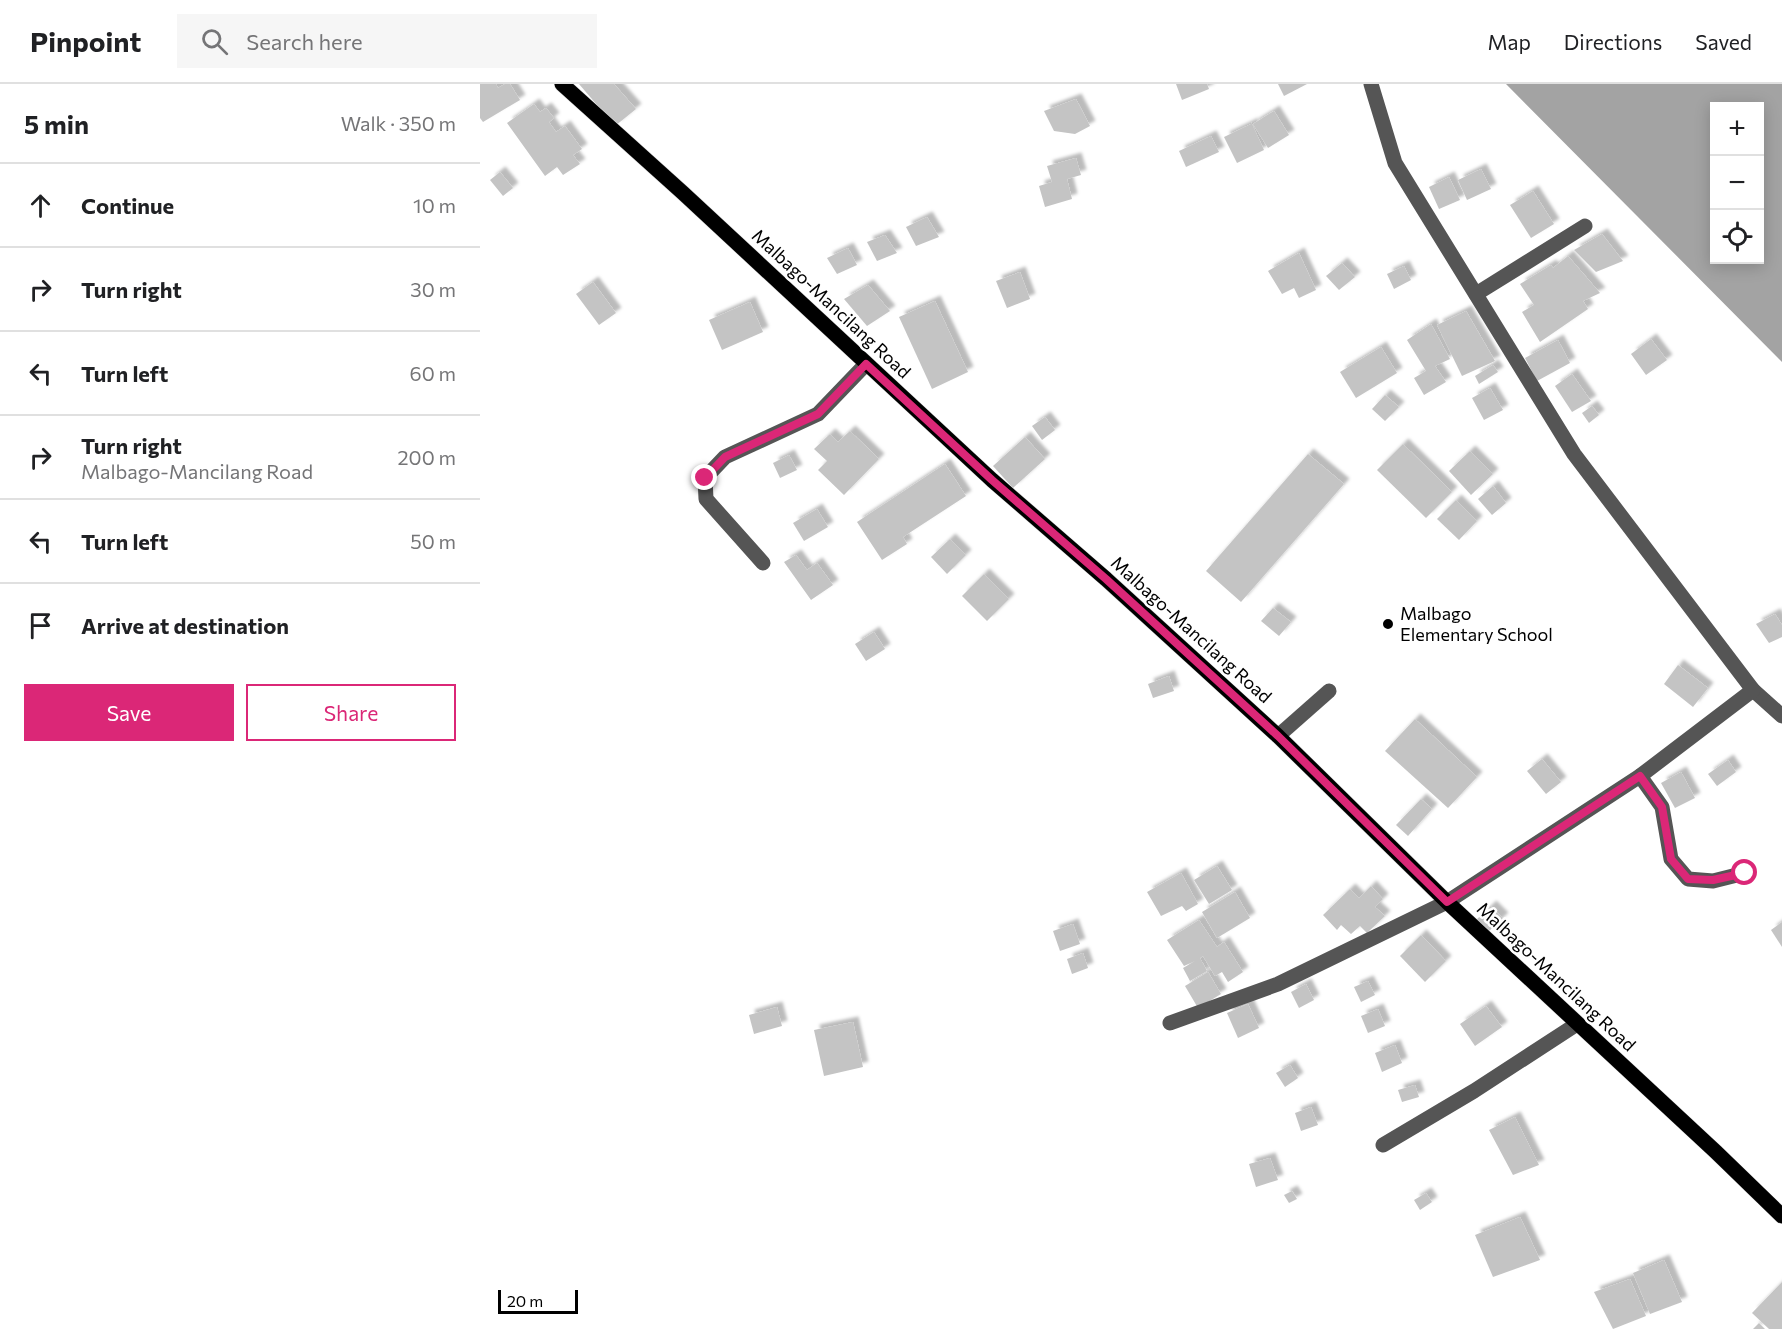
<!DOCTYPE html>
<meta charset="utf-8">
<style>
:root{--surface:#fff;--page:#f6f6f6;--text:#202124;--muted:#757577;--line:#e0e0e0;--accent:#db2777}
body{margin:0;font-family:Commissioner,sans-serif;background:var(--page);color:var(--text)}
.controls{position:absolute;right:18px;top:18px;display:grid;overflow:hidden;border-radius:0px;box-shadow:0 3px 15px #0003}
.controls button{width:54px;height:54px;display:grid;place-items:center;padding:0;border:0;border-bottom:2px solid var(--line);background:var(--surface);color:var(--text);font:30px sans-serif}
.scale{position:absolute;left:18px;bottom:15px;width:80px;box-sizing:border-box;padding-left:6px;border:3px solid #000;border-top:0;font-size:16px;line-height:21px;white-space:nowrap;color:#000;-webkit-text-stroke:4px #fff;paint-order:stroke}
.stop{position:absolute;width:18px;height:18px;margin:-14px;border:4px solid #db2777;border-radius:50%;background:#fff}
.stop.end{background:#db2777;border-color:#fff;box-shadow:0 2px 6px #0008}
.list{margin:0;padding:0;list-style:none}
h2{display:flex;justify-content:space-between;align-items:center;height:78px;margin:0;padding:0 24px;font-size:26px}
h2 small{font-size:20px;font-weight:400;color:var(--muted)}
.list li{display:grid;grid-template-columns:39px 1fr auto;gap:18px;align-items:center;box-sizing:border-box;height:84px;padding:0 24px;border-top:2px solid var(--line)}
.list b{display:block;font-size:22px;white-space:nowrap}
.list p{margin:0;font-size:20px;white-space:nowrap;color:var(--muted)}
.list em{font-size:20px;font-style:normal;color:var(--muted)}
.actions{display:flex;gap:12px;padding:18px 24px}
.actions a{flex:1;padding:14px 0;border:2px solid var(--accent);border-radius:0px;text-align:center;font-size:21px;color:var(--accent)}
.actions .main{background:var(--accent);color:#fff}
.icon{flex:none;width:33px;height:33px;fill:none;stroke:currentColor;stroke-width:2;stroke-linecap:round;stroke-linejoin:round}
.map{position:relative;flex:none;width:1302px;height:1245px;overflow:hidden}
header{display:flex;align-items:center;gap:36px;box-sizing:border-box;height:84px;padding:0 30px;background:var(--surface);border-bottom:2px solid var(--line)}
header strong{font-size:28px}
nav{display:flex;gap:33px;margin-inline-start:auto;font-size:21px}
.search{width:420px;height:54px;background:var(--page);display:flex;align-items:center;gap:15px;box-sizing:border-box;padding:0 21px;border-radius:0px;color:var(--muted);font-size:22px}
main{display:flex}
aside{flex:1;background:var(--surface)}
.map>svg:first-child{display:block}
.water{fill:#a3a3a3;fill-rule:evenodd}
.building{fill:#c4c4c4;filter:url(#shadow)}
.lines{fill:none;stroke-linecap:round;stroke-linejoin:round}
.major-casing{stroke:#dbdbdb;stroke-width:16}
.minor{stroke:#555;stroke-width:15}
.major{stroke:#000;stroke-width:15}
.route{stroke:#db2777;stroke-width:8}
.poi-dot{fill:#000;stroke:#fff;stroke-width:2}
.labels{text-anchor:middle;stroke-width:5;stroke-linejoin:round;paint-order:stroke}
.street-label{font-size:18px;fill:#000;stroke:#fff}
.poi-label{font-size:18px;fill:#000;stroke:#fff;text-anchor:start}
</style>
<header>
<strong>Pinpoint</strong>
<div class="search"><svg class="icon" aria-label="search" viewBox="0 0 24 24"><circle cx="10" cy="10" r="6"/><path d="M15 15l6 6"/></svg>Search here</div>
<nav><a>Map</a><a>Directions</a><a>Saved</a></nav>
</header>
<main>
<aside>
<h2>5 min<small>Walk · 350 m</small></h2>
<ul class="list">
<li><svg class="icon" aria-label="ahead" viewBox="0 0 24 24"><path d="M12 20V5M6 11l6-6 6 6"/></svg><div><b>Continue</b></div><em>10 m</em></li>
<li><svg class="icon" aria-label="right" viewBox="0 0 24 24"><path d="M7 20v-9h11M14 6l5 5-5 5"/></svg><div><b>Turn right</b></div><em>30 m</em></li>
<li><svg class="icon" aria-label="left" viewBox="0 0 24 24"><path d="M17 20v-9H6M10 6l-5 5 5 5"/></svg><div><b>Turn left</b></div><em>60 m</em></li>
<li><svg class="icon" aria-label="right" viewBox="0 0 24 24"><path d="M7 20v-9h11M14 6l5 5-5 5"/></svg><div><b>Turn right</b><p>Malbago-Mancilang Road</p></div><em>200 m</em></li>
<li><svg class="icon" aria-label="left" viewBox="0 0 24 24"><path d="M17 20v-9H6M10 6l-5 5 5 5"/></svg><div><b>Turn left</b></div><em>50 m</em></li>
<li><svg class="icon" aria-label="arrive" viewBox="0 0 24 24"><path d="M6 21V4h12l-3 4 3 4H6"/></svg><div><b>Arrive at destination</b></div></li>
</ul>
<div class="actions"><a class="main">Save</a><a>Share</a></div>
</aside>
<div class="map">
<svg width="1302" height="1245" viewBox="0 0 1302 1245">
<defs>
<filter id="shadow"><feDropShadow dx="5.5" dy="-5.5" stdDeviation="1.5" flood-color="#0004"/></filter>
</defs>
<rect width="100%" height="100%" fill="#fff"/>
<path class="water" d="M1026 0H1302V278ZM1234 22H1280V176H1234Z"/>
<g class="building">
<path d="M0 0H16L18 4 25 0H30L40 16 3 38 0 34Z"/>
<path d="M99 0H134L156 25 135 42Z"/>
<path d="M696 0H727L729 5 702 16Z"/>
<path d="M798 0H827L804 12Z"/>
<path d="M596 15 610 42 595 50 574 47 564 27Z"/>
<path d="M54 20 60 28 66 24 74 34 69 38 76 48 85 42 102 65 93 71 100 80 83 91 77 83 65 92 27 39Z"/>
<path d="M794 27 809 51 788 64 773 40Z"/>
<path d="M771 38 784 66 757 79 744 53 771 40Z"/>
<path d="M731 52 739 68 706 83 699 67Z"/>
<path d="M596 74 601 91 587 95 592 115 565 123 559 102 572 98 567 82Z"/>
<path d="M1001 85 1011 105 987 116 978 96Z"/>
<path d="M20 88 33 104 23 112 10 96Z"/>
<path d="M969 93 980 116 959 125 949 103Z"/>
<path d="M1053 107 1074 140 1051 154 1030 121Z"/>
<path d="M447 133 459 153 436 162 426 143Z"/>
<path d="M1122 150 1143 177 1116 188 1094 166Z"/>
<path d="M405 151 417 169 397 177 387 158Z"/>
<path d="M368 164 377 181 357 190 347 174Z"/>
<path d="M819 169 836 206 819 214 814 204 802 210 788 187Z"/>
<path d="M1088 172 1120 209 1103 217 1108 225 1060 258 1042 228 1054 221 1040 200 1071 181 1073 184Z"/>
<path d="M862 179 875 193 859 206 846 192Z"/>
<path d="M924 182 931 196 914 205 907 190Z"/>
<path d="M540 188 550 215 527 224 516 197Z"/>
<path d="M113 198 136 229 119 241 96 210Z"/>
<path d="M388 201 410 227 387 242 364 215Z"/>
<path d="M455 217 488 288 452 305 419 233Z"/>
<path d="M270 218 283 248 242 266 229 236Z"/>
<path d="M986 227 1015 277 982 292 957 241Z"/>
<path d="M951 240 970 275 955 282 966 298 944 311 934 294 946 287 927 256Z"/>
<path d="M1171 255 1187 276 1166 291 1151 270Z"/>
<path d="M1078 256 1090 279 1057 297 1045 274Z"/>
<path d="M901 263 917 289 876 314 860 288Z"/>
<path d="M1013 281 1018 288 999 300 995 292Z"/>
<path d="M1092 290 1111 317 1092 328 1075 302Z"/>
<path d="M1010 304 1023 326 1004 336 992 314Z"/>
<path d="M905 311 919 323 905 337 892 325Z"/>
<path d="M1112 322 1119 331 1109 339 1102 329Z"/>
<path d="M565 333 575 346 562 356 552 342Z"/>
<path d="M370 347 399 375 364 411 338 386 347 377 334 365 350 350 358 358Z"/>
<path d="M545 353 565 375 533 404 513 382Z"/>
<path d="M923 360 972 408 946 434 897 386Z"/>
<path d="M990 367 1013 390 991 411 969 387Z"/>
<path d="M828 370 864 400 761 518 726 487Z"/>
<path d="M309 371 317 386 300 394 293 379Z"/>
<path d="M465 380 486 412 423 453 427 460 402 476 377 438Z"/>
<path d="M1013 402 1026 419 1012 431 998 415Z"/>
<path d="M976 416 997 437 979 456 957 435Z"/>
<path d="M337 425 348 443 324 457 313 439Z"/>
<path d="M470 455 486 471 467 490 451 473Z"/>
<path d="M316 471 327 486 337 479 353 501 331 516 304 478Z"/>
<path d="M504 490 529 515 507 537 482 512Z"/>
<path d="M793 524 811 538 799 552 781 537Z"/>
<path d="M1295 530 1302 541V553L1289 559 1276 540Z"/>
<path d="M394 548 405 565 386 577 375 560Z"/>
<path d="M1198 581 1228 604 1213 623 1184 600Z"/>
<path d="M689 592 694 607 673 614 668 600Z"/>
<path d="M935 635 997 693 968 724 905 667Z"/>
<path d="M1062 675 1081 698 1066 710 1047 687Z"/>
<path d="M1248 676 1256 688 1237 702 1228 690Z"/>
<path d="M1201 688 1215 714 1195 724 1181 699Z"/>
<path d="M941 715 952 725 928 752 916 741Z"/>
<path d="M737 782 752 806 729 820 714 796Z"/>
<path d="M701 789 718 820 706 827 702 822 681 832 667 808Z"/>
<path d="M891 802 903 815 895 823 905 832 887 849 880 842 871 850 861 841 857 846 843 831 870 805 879 814Z"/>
<path d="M755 808 770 834 737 854 722 828Z"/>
<path d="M1011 822 1023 834 1007 849 996 836Z"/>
<path d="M719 836 737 863 744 858 763 888 748 898 742 888 735 892 723 872 720 874 727 887 710 897 703 884 715 877 704 882 687 856Z"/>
<path d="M1302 838V863L1291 846Z"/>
<path d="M593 840 600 860 580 867 573 847Z"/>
<path d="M941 851 966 877 945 898 920 872Z"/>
<path d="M603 869 608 884 592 890 587 875Z"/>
<path d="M728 888 741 910 718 924 705 902Z"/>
<path d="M888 897 895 911 881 918 874 903Z"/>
<path d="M826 900 834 916 819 924 811 908Z"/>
<path d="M768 920 779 944 758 954 747 929Z"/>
<path d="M1006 922 1022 943 995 962 980 940Z"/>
<path d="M297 923 302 942 274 950 269 931Z"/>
<path d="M898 925 905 942 888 949 881 932Z"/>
<path d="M373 938 383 983 344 992 334 946Z"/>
<path d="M915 961 922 979 902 988 895 969Z"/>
<path d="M810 981 818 994 805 1003 796 989Z"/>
<path d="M935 1001 939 1013 922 1018 918 1006Z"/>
<path d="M831 1023 838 1041 821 1047 815 1029Z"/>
<path d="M1035 1033 1059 1081 1033 1091 1009 1046Z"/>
<path d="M790 1074 798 1096 776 1103 769 1080Z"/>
<path d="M812 1107 817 1115 809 1119 804 1111Z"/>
<path d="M946 1109 952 1118 940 1126 934 1116Z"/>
<path d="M1040 1133 1060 1176 1013 1193 995 1151Z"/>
<path d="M1184 1176 1202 1218 1170 1230 1153 1189Z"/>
<path d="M1150 1195 1166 1232 1133 1245 1114 1208Z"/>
<path d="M1302 1198V1245H1289L1272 1229Z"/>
<path d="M1279 1239 1285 1245H1273Z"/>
</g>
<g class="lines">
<defs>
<path id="major" d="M82 0 203 109 512 396 626 495 798 652 967 818 1236 1068 1302 1132"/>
</defs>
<use href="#major" class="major-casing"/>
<g class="minor">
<path d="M891 0 915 79 1094 370 1273 606 1302 632"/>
<path d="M996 210 1105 142"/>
<path d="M283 479 226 415 225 394 245 373 338 330 386 280"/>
<path d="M798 652 849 607"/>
<path d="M1160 692 1182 723 1191 775 1208 795 1233 797 1265 789"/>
<path d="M690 939 798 900 967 818 1160 692 1273 606"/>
<path d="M903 1061 994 1007 1097 940"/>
</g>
<use href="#major" class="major"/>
</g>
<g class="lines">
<path class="route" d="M225 394 245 373 338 330 386 280 512 396 626 495 798 652 967 818 1160 692 1182 723 1191 775 1208 795 1233 796 1265 789"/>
</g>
<circle class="poi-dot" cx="908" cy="540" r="6"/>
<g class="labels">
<g class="street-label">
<text transform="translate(351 220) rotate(43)" y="6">Malbago-Mancilang Road</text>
<text transform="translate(711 546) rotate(42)" y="6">Malbago-Mancilang Road</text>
<text transform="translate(1076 893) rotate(43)" y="6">Malbago-Mancilang Road</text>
</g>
<g class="poi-label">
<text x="920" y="536">Malbago<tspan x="920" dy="21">Elementary School</tspan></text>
</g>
</g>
</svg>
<div class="controls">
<button>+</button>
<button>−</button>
<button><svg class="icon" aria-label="locate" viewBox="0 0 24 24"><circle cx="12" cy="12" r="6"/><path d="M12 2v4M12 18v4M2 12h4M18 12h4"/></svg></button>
</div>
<div class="scale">20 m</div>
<div class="stop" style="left:1265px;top:789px"></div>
<div class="stop end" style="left:225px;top:394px"></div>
</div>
</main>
